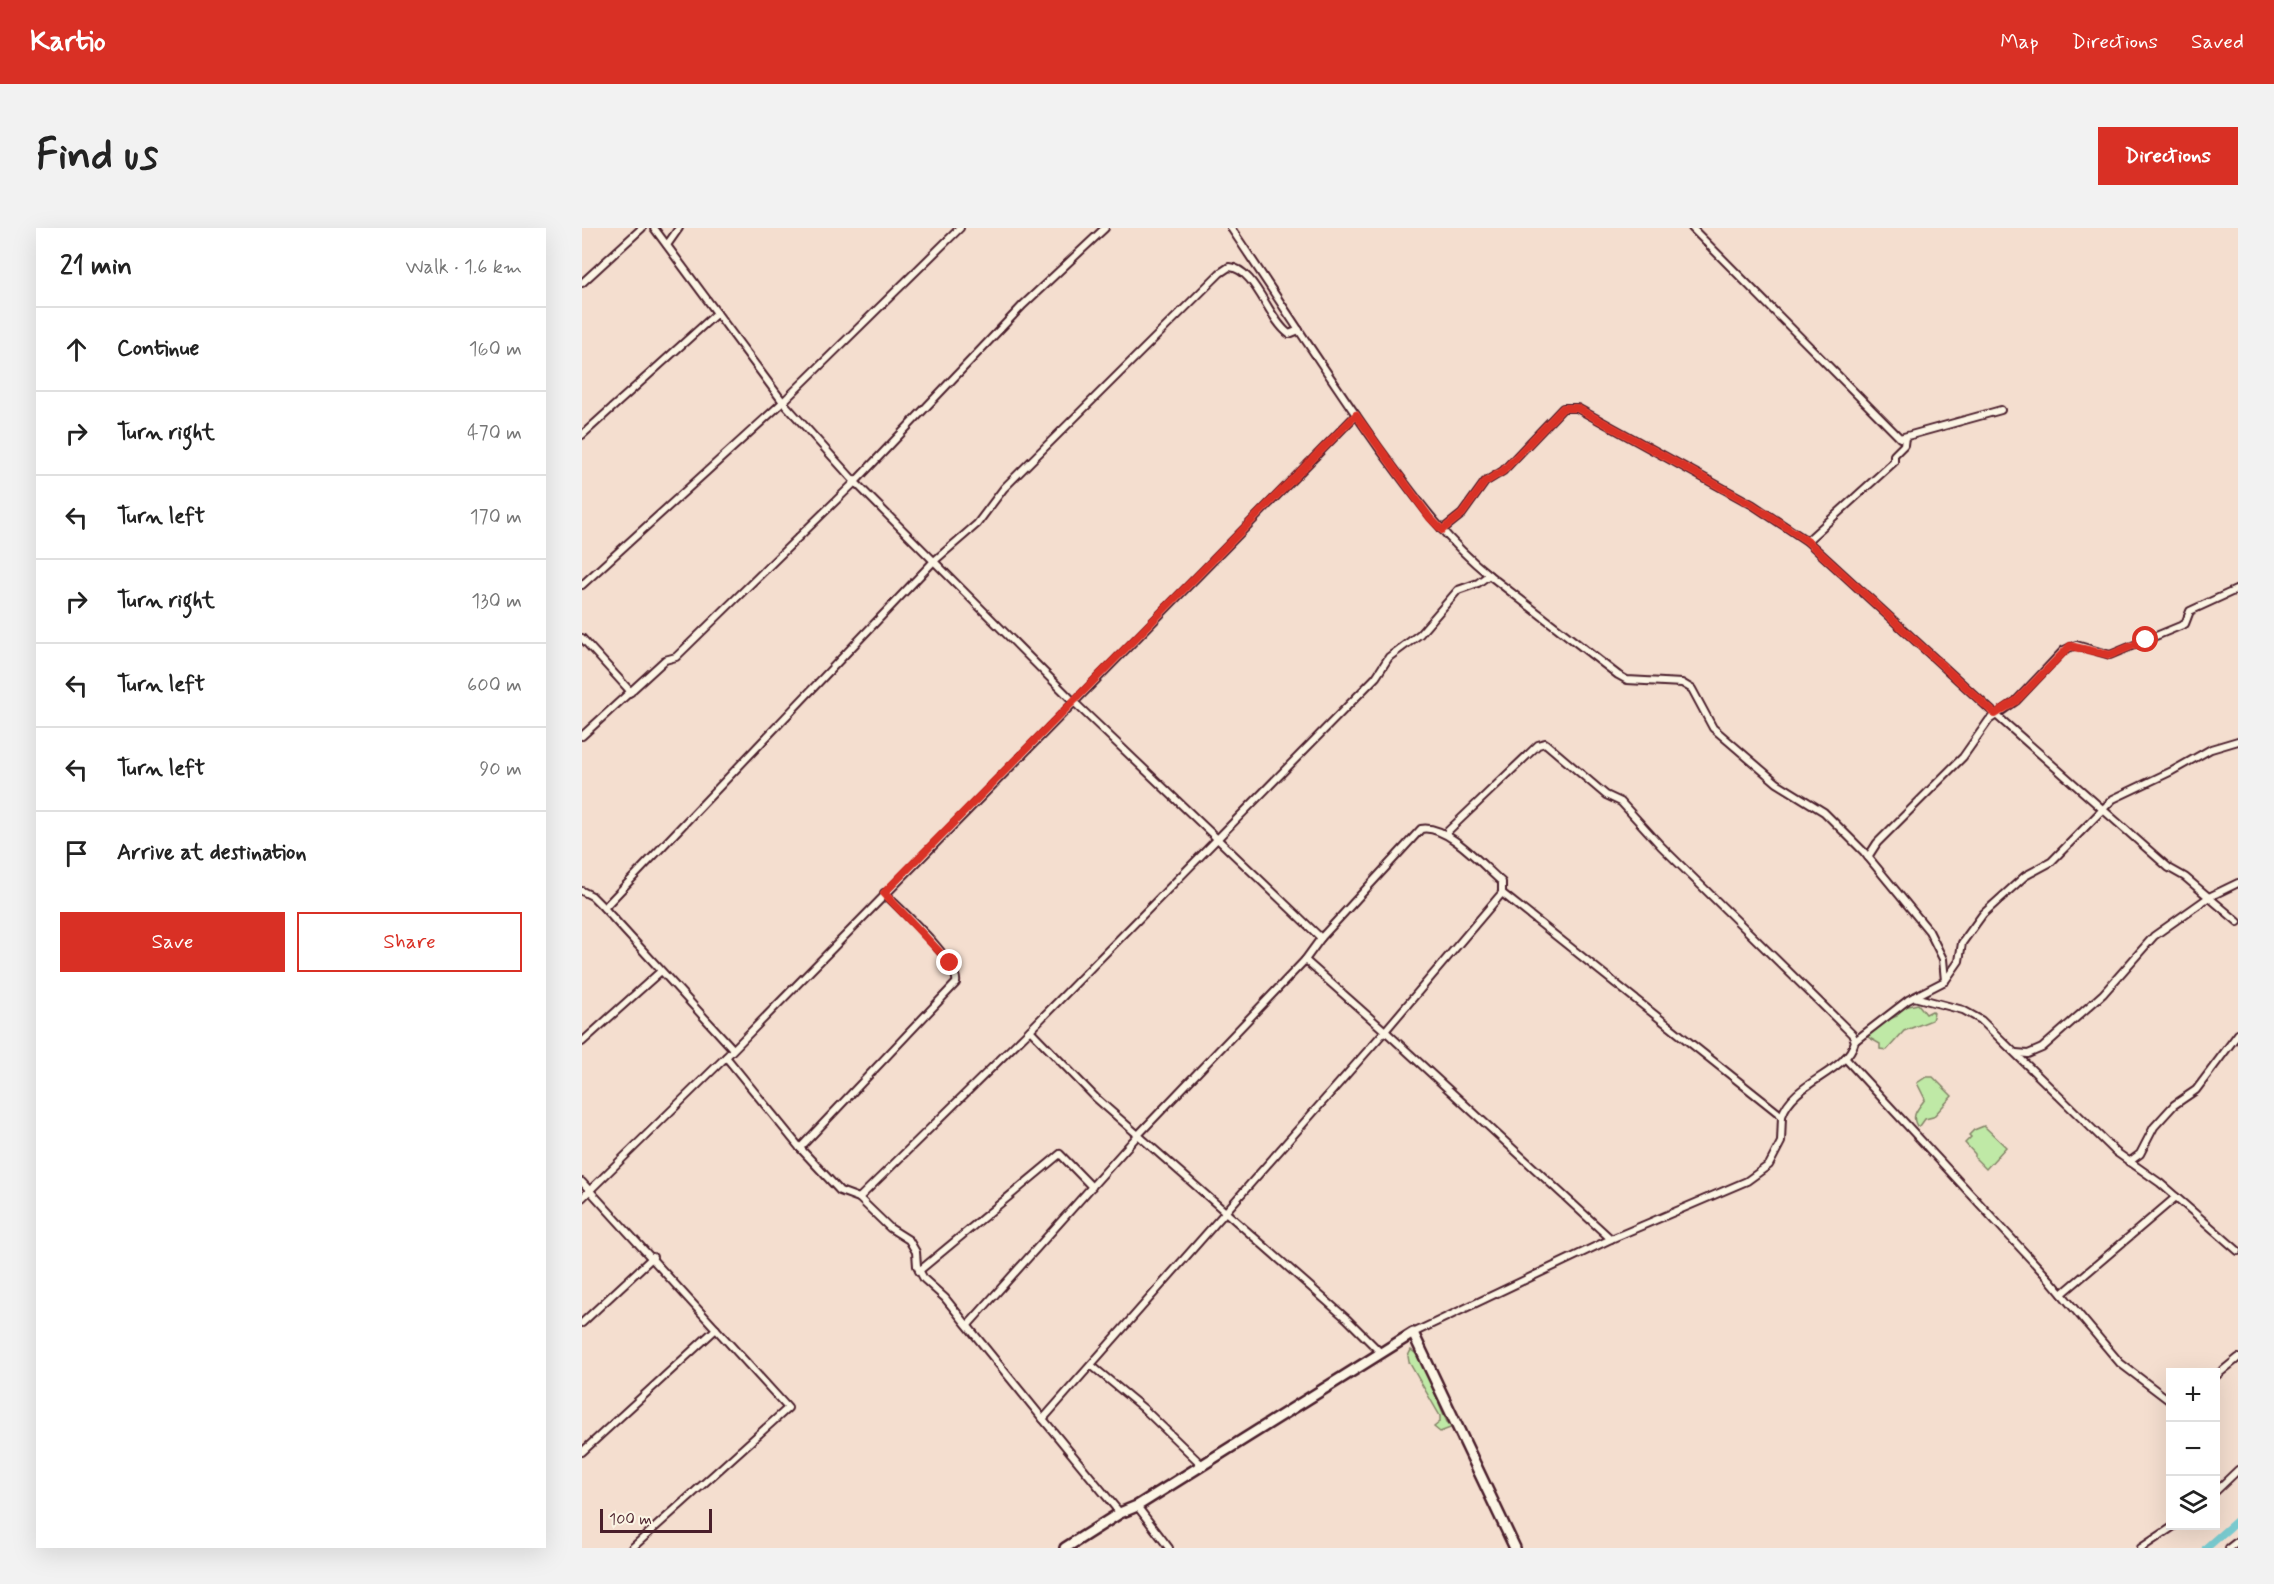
<!DOCTYPE html>
<meta charset="utf-8">
<style>
:root{--surface:#fff;--page:#f2f2f2;--text:#222;--muted:#767676;--line:#e0e0e0;--accent:#d93025}
body{margin:0;font-family:Mynerve,sans-serif;background:var(--page);color:var(--text)}
.controls{position:absolute;right:18px;bottom:18px;display:grid;overflow:hidden;border-radius:0px;box-shadow:0 6px 24px #0002}
.controls button{width:54px;height:54px;display:grid;place-items:center;padding:0;border:0;border-bottom:2px solid var(--line);background:var(--surface);color:var(--text);font:30px sans-serif}
.scale{position:absolute;left:18px;bottom:15px;width:112px;box-sizing:border-box;padding-left:6px;border:3px solid #4a1f2b;border-top:0;font-size:16px;line-height:21px;white-space:nowrap;color:#4a1f2b;-webkit-text-stroke:4px #fcf5e5;paint-order:stroke}
.stop{position:absolute;width:18px;height:18px;margin:-14px;border:4px solid #d93025;border-radius:50%;background:#fff}
.stop.end{background:#d93025;border-color:#fff;box-shadow:0 2px 6px #0008}
.list{margin:0;padding:0;list-style:none}
h2{display:flex;justify-content:space-between;align-items:center;height:78px;margin:0;padding:0 24px;font-size:26px}
h2 small{font-size:20px;font-weight:400;color:var(--muted)}
.list li{display:grid;grid-template-columns:39px 1fr auto;gap:18px;align-items:center;box-sizing:border-box;height:84px;padding:0 24px;border-top:2px solid var(--line)}
.list b{display:block;font-size:22px;white-space:nowrap}
.list em{font-size:20px;font-style:normal;color:var(--muted)}
.actions{display:flex;gap:12px;padding:18px 24px}
.actions a{flex:1;padding:14px 0;border:2px solid var(--accent);border-radius:0px;text-align:center;font-size:21px;color:var(--accent)}
.actions .main{background:var(--accent);color:#fff}
.icon{flex:none;width:33px;height:33px;fill:none;stroke:currentColor;stroke-width:2;stroke-linecap:round;stroke-linejoin:round}
.map{position:relative;flex:none;width:1656px;height:1320px;overflow:hidden;border-radius:0px}
header{display:flex;align-items:center;gap:36px;box-sizing:border-box;height:84px;padding:0 30px;background:var(--accent);color:#fff}
header strong{font-size:28px}
nav{display:flex;gap:33px;margin-inline-start:auto;font-size:21px}
.intro{display:flex;align-items:center;justify-content:space-between;box-sizing:border-box;height:144px;padding:0 36px}
h1{margin:0;font-size:42px}
.button{padding:15px 27px;border-radius:0px;background:var(--accent);color:#fff;font-size:21px;font-weight:700}
main{display:flex;gap:36px;padding:0 36px}
aside{flex:1;background:var(--surface);border-radius:0px;box-shadow:0 6px 24px #0002}
.map>svg:first-child{display:block}
.green{fill:#bfe9a6;stroke:#848468;stroke-width:1.5}
.lines{fill:none;stroke-linecap:round;stroke-linejoin:round}
.canal{stroke:#7accd1;stroke-width:8}
.street-casing{stroke:#4a1f2b;stroke-width:10}
.secondary-casing{stroke:#4a1f2b;stroke-width:14}
.street{stroke:#fcf5e5;stroke-width:6}
.secondary{stroke:#fcf5e5;stroke-width:9}
.route{stroke:#d93025;stroke-width:8}
</style>
<header>
<strong>Kartio</strong>
<nav><a>Map</a><a>Directions</a><a>Saved</a></nav>
</header>
<div class="intro"><h1>Find us</h1><a class="button">Directions</a></div>
<main>
<aside>
<h2>21 min<small>Walk · 1.6 km</small></h2>
<ul class="list">
<li><svg class="icon" aria-label="ahead" viewBox="0 0 24 24"><path d="M12 20V5M6 11l6-6 6 6"/></svg><div><b>Continue</b></div><em>160 m</em></li>
<li><svg class="icon" aria-label="right" viewBox="0 0 24 24"><path d="M7 20v-9h11M14 6l5 5-5 5"/></svg><div><b>Turn right</b></div><em>470 m</em></li>
<li><svg class="icon" aria-label="left" viewBox="0 0 24 24"><path d="M17 20v-9H6M10 6l-5 5 5 5"/></svg><div><b>Turn left</b></div><em>170 m</em></li>
<li><svg class="icon" aria-label="right" viewBox="0 0 24 24"><path d="M7 20v-9h11M14 6l5 5-5 5"/></svg><div><b>Turn right</b></div><em>130 m</em></li>
<li><svg class="icon" aria-label="left" viewBox="0 0 24 24"><path d="M17 20v-9H6M10 6l-5 5 5 5"/></svg><div><b>Turn left</b></div><em>600 m</em></li>
<li><svg class="icon" aria-label="left" viewBox="0 0 24 24"><path d="M17 20v-9H6M10 6l-5 5 5 5"/></svg><div><b>Turn left</b></div><em>90 m</em></li>
<li><svg class="icon" aria-label="arrive" viewBox="0 0 24 24"><path d="M6 21V4h12l-3 4 3 4H6"/></svg><div><b>Arrive at destination</b></div></li>
</ul>
<div class="actions"><a class="main">Save</a><a>Share</a></div>
</aside>
<div class="map">
<svg width="1656" height="1320" viewBox="0 0 1656 1320">
<rect width="100%" height="100%" fill="#f4decf"/>
<filter id="ink" filterUnits="userSpaceOnUse"><feTurbulence type="fractalNoise" baseFrequency=".0167" numOctaves="2"/><feDisplacementMap in="SourceGraphic" scale="12" xChannelSelector="R" yChannelSelector="G"/><feConvolveMatrix kernelMatrix="1 2 1 2 8 2 1 2 1" color-interpolation-filters="sRGB"/></filter>
<g filter="url(#ink)">
<g class="green">
<path d="M1336 776 1344 786 1350 783 1352 785 1350 792 1322 803 1305 822 1298 821V816L1284 808 1303 793 1315 788V784L1322 779Z"/>
<path d="M1344 849H1351L1370 868 1351 889 1343 891 1338 898H1335C1328 887 1337 880 1343 871L1335 855Z"/>
<path d="M1402 898 1424 919 1404 941 1393 930V926L1383 915 1389 909 1387 907 1392 902Z"/>
<path d="M829 1122 837 1128 865 1194 871 1199 858 1204 852 1199 858 1194V1188L827 1134 826 1128Z"/>
</g>
<g class="lines">
<path class="canal" d="M1624 1320 1656 1292"/>
<defs>
<g id="street">
<path d="M72 0 201 174 273 254 492 474 739 710 723 732 803 803 920 665 1200 888 1199 914 1187 937 1165 953 1029 1011 831 1105"/>
<path d="M1110 0 1318 210 1419 182"/>
<path d="M85 17 97 0"/>
<path d="M0 55 60 0"/>
<path d="M0 207 135 85"/>
<path d="M860 302 880 286 903 254 921 243 981 180H995L1171 277 1225 313 1413 486 1587 640 1603 649 1656 694"/>
<path d="M1225 313 1312 234V227L1322 217 1323 209"/>
<path d="M907 347 1036 447 1045 452 1100 455 1110 461 1131 500 1195 555 1242 584 1282 624 1347 703 1361 731 1363 753 1326 772 1273 813"/>
<path d="M0 357 201 174 378 0"/>
<path d="M0 410 49 464"/>
<path d="M0 508 83 432 94 429 273 254 441 77 523 0"/>
<path d="M866 603 956 517 963 515 1024 567 1039 574 1079 618 1270 806 1273 813C1265 845 1211 853 1200 888"/>
<path d="M1286 629 1295 615 1381 529 1407 492 1434 473 1482 422 1494 417 1528 427 1603 396 1608 383 1656 361"/>
<path d="M0 663 10 668 22 680 151 821"/>
<path d="M22 680 351 334 395 296 422 260 638 45 647 39C673 40 686 91 707 106L717 102"/>
<path d="M739 710 839 601C865 596 901 638 920 654V665"/>
<path d="M1363 753 1377 733 1380 715 1401 686 1443 648 1469 634 1531 571 1590 543 1629 521 1656 513"/>
<path d="M1332 769 1381 782 1399 792 1534 924 1578 955 1656 1023"/>
<path d="M448 802 514 870 765 1091 798 1124"/>
<path d="M0 814 79 743"/>
<path d="M1434 825 1446 826 1460 820 1521 766 1572 708 1627 669 1656 655"/>
<path d="M144 829 218 920 258 963 277 970 448 802 794 449 807 429 838 406 876 362 896 355 907 347C862 311 831 266 797 220 746 148 698 73 649 0"/>
<path d="M1263 830 1468 1052 1538 1135 1588 1173"/>
<path d="M218 920 374 755C378 734 318 681 302 665"/>
<path d="M1547 934 1558 926 1572 899 1592 877 1614 862 1656 806"/>
<path d="M0 954 206 1180 50 1320"/>
<path d="M0 970 144 829 774 187"/>
<path d="M277 970 308 1000 327 1012 334 1024 335 1038 342 1051 363 1070 461 1191"/>
<path d="M337 1043 478 926 510 959"/>
<path d="M1480 1066 1594 969"/>
<path d="M0 1095 71 1029"/>
<path d="M386 1097 557 906 723 732"/>
<path d="M509 1137 561 1180 619 1236"/>
<path d="M1634 1148 1656 1130"/>
<path d="M0 1224 134 1101"/>
<path d="M1634 1263 1656 1242"/>
<path d="M555 1278 587 1320"/>
<path d="M538 1285 461 1191 803 803 1029 1011"/>
<path d="M1559 1320 1592 1298"/>
<path d="M1647 1320 1656 1313"/>
</g>
<path id="secondary" d="M483 1320 538 1285 555 1278 831 1105 933 1320"/>
</defs>
<use href="#street" class="street-casing"/>
<use href="#secondary" class="secondary-casing"/>
<use href="#street" class="street"/>
<use href="#secondary" class="secondary"/>
</g>
</g>
<g class="lines" filter="url(#ink)">
<path class="route" d="M368 735 302 665 774 187 848 290 860 302 880 286 903 254 921 243 981 180H995L1171 277 1225 313 1413 486 1434 473 1488 418 1528 427 1564 412"/>
</g>
</svg>
<div class="controls">
<button>+</button>
<button>−</button>
<button><svg class="icon" aria-label="layers" viewBox="0 0 24 24"><path d="M12 4l9 5-9 5-9-5zM3 14l9 5 9-5"/></svg></button>
</div>
<div class="scale">100 m</div>
<div class="stop" style="left:1564px;top:412px"></div>
<div class="stop end" style="left:368px;top:735px"></div>
</div>
</main>
